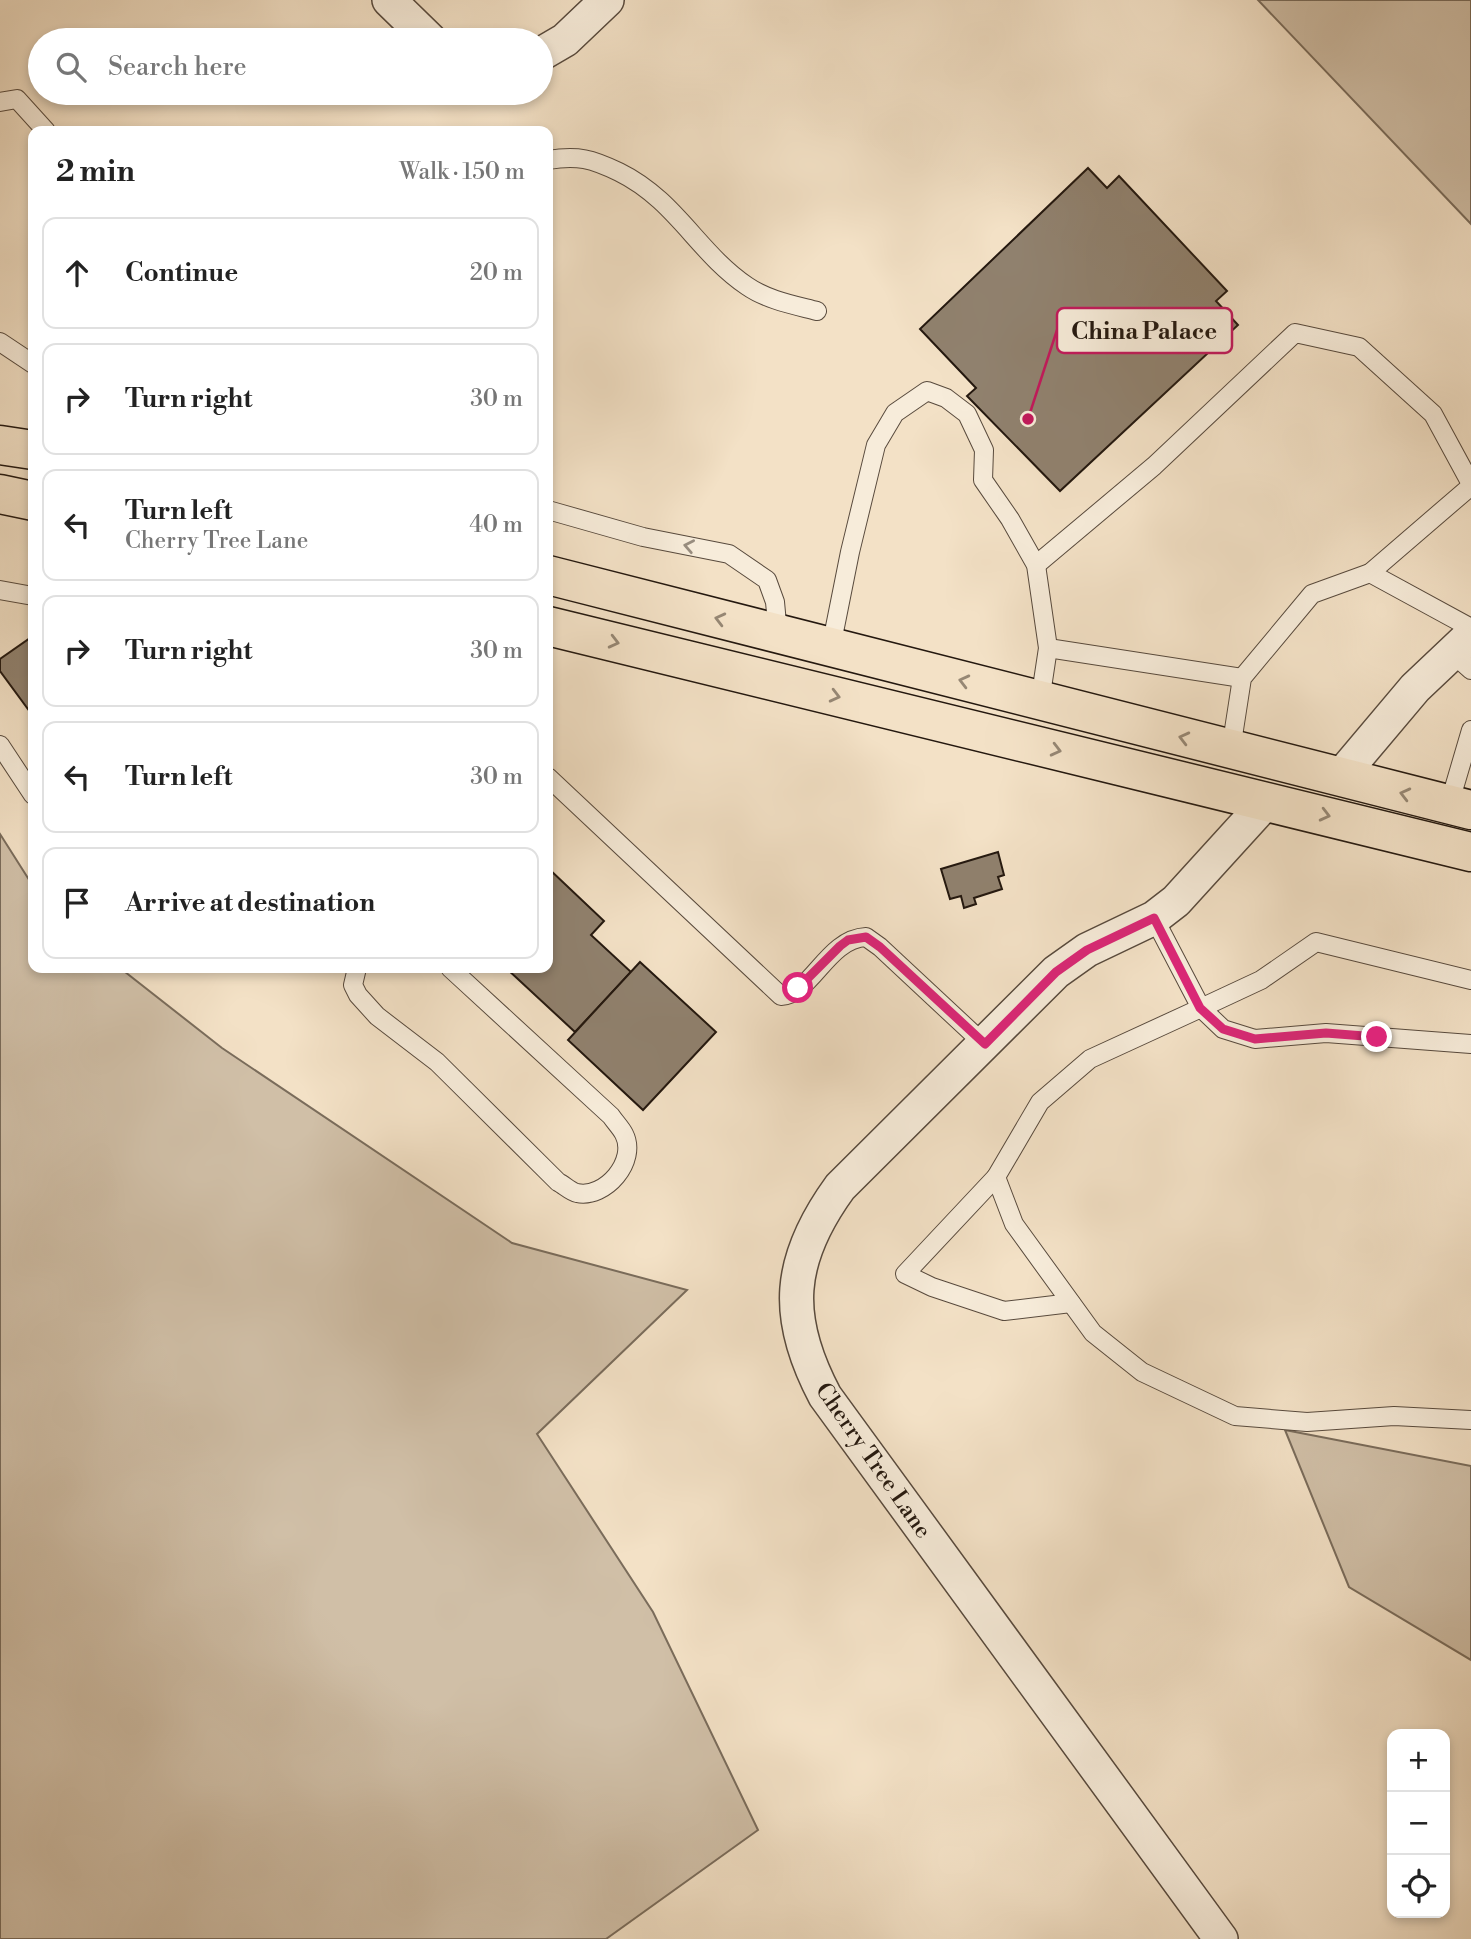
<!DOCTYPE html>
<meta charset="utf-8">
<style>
:root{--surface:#fff;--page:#f6f6f6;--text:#222;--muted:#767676;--line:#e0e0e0}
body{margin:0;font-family:"Libre Bodoni",serif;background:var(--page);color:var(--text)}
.controls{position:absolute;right:21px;bottom:21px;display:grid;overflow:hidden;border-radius:14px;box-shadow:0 4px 10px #0003}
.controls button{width:63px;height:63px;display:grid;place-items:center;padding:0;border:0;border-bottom:2px solid var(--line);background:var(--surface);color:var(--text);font:35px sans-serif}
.stop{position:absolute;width:21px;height:21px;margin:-16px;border:5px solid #db2777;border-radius:50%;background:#fff}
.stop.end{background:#db2777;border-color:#fff;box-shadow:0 2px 7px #0008}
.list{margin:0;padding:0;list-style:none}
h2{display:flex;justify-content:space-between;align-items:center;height:91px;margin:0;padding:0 28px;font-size:30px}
h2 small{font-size:23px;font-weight:400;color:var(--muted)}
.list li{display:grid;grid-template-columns:46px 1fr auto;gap:21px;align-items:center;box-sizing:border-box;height:112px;margin:0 14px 14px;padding:0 14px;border:2px solid var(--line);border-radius:14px}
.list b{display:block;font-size:26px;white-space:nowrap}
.list p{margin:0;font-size:23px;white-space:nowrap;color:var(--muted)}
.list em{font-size:23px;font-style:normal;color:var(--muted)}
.icon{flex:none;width:38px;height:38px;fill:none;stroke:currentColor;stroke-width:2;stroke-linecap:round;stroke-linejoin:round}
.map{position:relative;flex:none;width:1471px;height:1939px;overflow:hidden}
.search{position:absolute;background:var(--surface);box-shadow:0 4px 10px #0003;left:28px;top:28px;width:525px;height:77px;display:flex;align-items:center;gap:18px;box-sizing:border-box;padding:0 24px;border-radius:38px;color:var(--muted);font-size:26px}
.panel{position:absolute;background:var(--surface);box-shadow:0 4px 10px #0003;left:28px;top:126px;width:525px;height:847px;border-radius:14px}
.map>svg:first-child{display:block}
.green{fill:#d0bfa7;stroke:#7a6c5b;stroke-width:2}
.building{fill:#90816e;stroke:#24180f;stroke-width:2}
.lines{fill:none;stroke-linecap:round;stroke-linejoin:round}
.lane-casing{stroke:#584a3d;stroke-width:20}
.street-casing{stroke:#584a3d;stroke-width:36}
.highway-casing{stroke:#24180f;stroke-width:41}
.lane{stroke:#f7ecda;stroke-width:18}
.street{stroke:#f7ecda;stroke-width:33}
.highway{stroke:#f3e1c6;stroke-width:38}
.oneway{stroke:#988d7f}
.oneway2{stroke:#968774}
.route{stroke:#db2777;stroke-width:9}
.labels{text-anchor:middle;stroke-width:5;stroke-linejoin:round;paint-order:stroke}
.street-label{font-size:23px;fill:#24180f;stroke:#f7ecda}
.leader{fill:none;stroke:#c2185b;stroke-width:2.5}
.callout-dot{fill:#c2185b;stroke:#f7ecda;stroke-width:2.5}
.callout{fill:#f7ecda;stroke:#c2185b;stroke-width:2.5}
.callout-label{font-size:24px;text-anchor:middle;font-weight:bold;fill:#24180f}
</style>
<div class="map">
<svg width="1471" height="1939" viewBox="0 0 1471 1939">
<rect width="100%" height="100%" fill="#f3e1c6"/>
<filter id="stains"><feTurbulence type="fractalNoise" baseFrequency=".00286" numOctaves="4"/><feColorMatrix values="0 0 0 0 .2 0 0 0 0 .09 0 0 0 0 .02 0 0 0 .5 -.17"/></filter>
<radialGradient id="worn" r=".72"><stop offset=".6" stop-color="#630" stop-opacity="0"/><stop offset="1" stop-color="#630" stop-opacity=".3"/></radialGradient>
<g class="green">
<path d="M1258 0H1471V224Z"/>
<path d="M0 834 33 886V968H120L222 1048 512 1243 687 1290 537 1434 653 1612 758 1830 606 1939H0Z"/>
<path d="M1285 1430 1471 1466V1660L1349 1587Z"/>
</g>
<g class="building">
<path d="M1088 168 1107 188 1119 176 1227 291 1216 301 1238 325 1060 491 967 396 976 388 920 329Z"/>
<path d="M33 636V716L0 671V659Z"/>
<path d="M998 852 1004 875 998 877 1002 889 974 898 976 904 964 908 961 896 950 899 941 869Z"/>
<path d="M548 868 604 921 591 935 631 972 575 1032 506 968H548Z"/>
<path d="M640 962 716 1032 643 1110 568 1040Z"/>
</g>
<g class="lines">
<defs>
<g id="lane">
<path d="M0 102 17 99 46 131"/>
<path d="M548 160C578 155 592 159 619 172 676 200 698 253 747 286 767 300 794 305 817 311"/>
<path d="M0 342 33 364"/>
<path d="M548 510 643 537 729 554 767 580 775 602 778 634"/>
<path d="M1036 565 1154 466 1295 333 1359 347 1433 414 1471 484"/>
<path d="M1370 573 1471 486"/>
<path d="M0 590 33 596"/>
<path d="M831 647 850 552 876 445 895 413 927 391 946 398 967 414 984 450 983 480 1010 519 1036 565 1048 648 1040 701"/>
<path d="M1048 648 1242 678"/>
<path d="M1452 653 1471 670"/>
<path d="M0 745 33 795"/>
<path d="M1231 749 1242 678 1312 594 1370 573 1471 628"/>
<path d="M548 777 781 996C812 994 827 939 866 937L880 947 984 1044"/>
<path d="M1449 805 1471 730"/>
<path d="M1154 918 1201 1008 1090 1059 1040 1102 996 1177 1014 1224 1093 1333 1142 1372 1235 1416 1307 1422 1394 1416 1471 1420"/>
<path d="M357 968 353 985 358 995 377 1016 437 1062 558 1182C564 1185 571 1192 577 1193 605 1199 638 1161 624 1134 621 1128 615 1122 611 1116L450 968"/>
<path d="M1471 980 1316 942 1261 980 1201 1008 1223 1029 1255 1039 1326 1033 1471 1044"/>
<path d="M996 1177 905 1274 932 1287 1004 1311 1071 1303"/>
</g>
<g id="street">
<path d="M389 0 430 40"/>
<path d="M541 54 565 40 607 0"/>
<path d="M1340 777 1415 688 1471 635"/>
<path d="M1221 1939 825 1396C783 1317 787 1260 840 1187L1056 972 1087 950 1154 918 1176 901 1267 801"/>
</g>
<g id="highway">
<path d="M0 445 33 450"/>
<path d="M0 494 33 501"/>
<path d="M548 575 1471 810"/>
<path d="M548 626 1471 852"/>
</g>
</defs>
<use href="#lane" class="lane-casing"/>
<use href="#street" class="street-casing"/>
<use href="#highway" class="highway-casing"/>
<use href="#lane" class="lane"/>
<use href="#street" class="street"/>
<use href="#highway" class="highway"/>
</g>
<defs><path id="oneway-chevron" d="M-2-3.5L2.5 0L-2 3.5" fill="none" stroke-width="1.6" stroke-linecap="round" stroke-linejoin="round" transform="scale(1.75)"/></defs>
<use class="oneway" href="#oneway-chevron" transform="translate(689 546) rotate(-169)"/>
<g class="oneway2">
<use href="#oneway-chevron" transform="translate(720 619) rotate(-166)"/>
<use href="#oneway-chevron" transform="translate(614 642) rotate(14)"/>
<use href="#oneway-chevron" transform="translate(964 681) rotate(-166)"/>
<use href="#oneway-chevron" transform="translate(835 696) rotate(14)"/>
<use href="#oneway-chevron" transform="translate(1184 738) rotate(-166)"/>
<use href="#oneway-chevron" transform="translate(1056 750) rotate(14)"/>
<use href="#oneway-chevron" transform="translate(1405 794) rotate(-166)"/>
<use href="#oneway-chevron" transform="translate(1325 815) rotate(14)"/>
</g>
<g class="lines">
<path class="route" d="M798 988 840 946 848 940 866 937 880 947 985 1044 1056 972 1087 950 1154 918 1200 1008 1223 1029 1255 1039 1326 1033 1377 1037"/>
</g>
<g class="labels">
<g class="street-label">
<text transform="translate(874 1460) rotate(55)" y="8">Cherry Tree Lane</text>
</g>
</g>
<path class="leader" d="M1028 419L1057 330"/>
<circle class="callout-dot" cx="1028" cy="419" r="7"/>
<rect class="callout" x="1057" y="308" width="175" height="45" rx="7"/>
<g class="callout-label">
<text x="1144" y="339">China Palace</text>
</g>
<rect width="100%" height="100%" filter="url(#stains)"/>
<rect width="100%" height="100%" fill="url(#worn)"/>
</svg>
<div class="controls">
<button>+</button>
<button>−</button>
<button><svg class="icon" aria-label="locate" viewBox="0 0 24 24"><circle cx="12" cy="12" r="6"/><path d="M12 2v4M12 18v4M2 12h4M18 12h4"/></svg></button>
</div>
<div class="stop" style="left:798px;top:988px"></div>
<div class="stop end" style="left:1377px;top:1037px"></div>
<div class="search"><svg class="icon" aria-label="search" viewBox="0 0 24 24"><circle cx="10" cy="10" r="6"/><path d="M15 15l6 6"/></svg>Search here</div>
<section class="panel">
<h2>2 min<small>Walk · 150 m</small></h2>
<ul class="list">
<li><svg class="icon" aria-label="ahead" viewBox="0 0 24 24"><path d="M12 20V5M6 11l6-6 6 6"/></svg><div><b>Continue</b></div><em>20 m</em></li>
<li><svg class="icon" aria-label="right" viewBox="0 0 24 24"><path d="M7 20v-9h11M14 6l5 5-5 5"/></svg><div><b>Turn right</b></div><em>30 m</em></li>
<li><svg class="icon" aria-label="left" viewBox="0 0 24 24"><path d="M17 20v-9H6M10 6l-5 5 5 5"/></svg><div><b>Turn left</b><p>Cherry Tree Lane</p></div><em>40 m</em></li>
<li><svg class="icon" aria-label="right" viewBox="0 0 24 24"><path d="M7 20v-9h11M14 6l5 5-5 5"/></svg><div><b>Turn right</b></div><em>30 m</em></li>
<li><svg class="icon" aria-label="left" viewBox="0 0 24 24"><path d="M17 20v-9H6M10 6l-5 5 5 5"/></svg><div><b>Turn left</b></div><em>30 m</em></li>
<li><svg class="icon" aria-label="arrive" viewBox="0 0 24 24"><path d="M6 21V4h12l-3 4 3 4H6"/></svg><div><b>Arrive at destination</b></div></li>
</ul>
</section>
</div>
